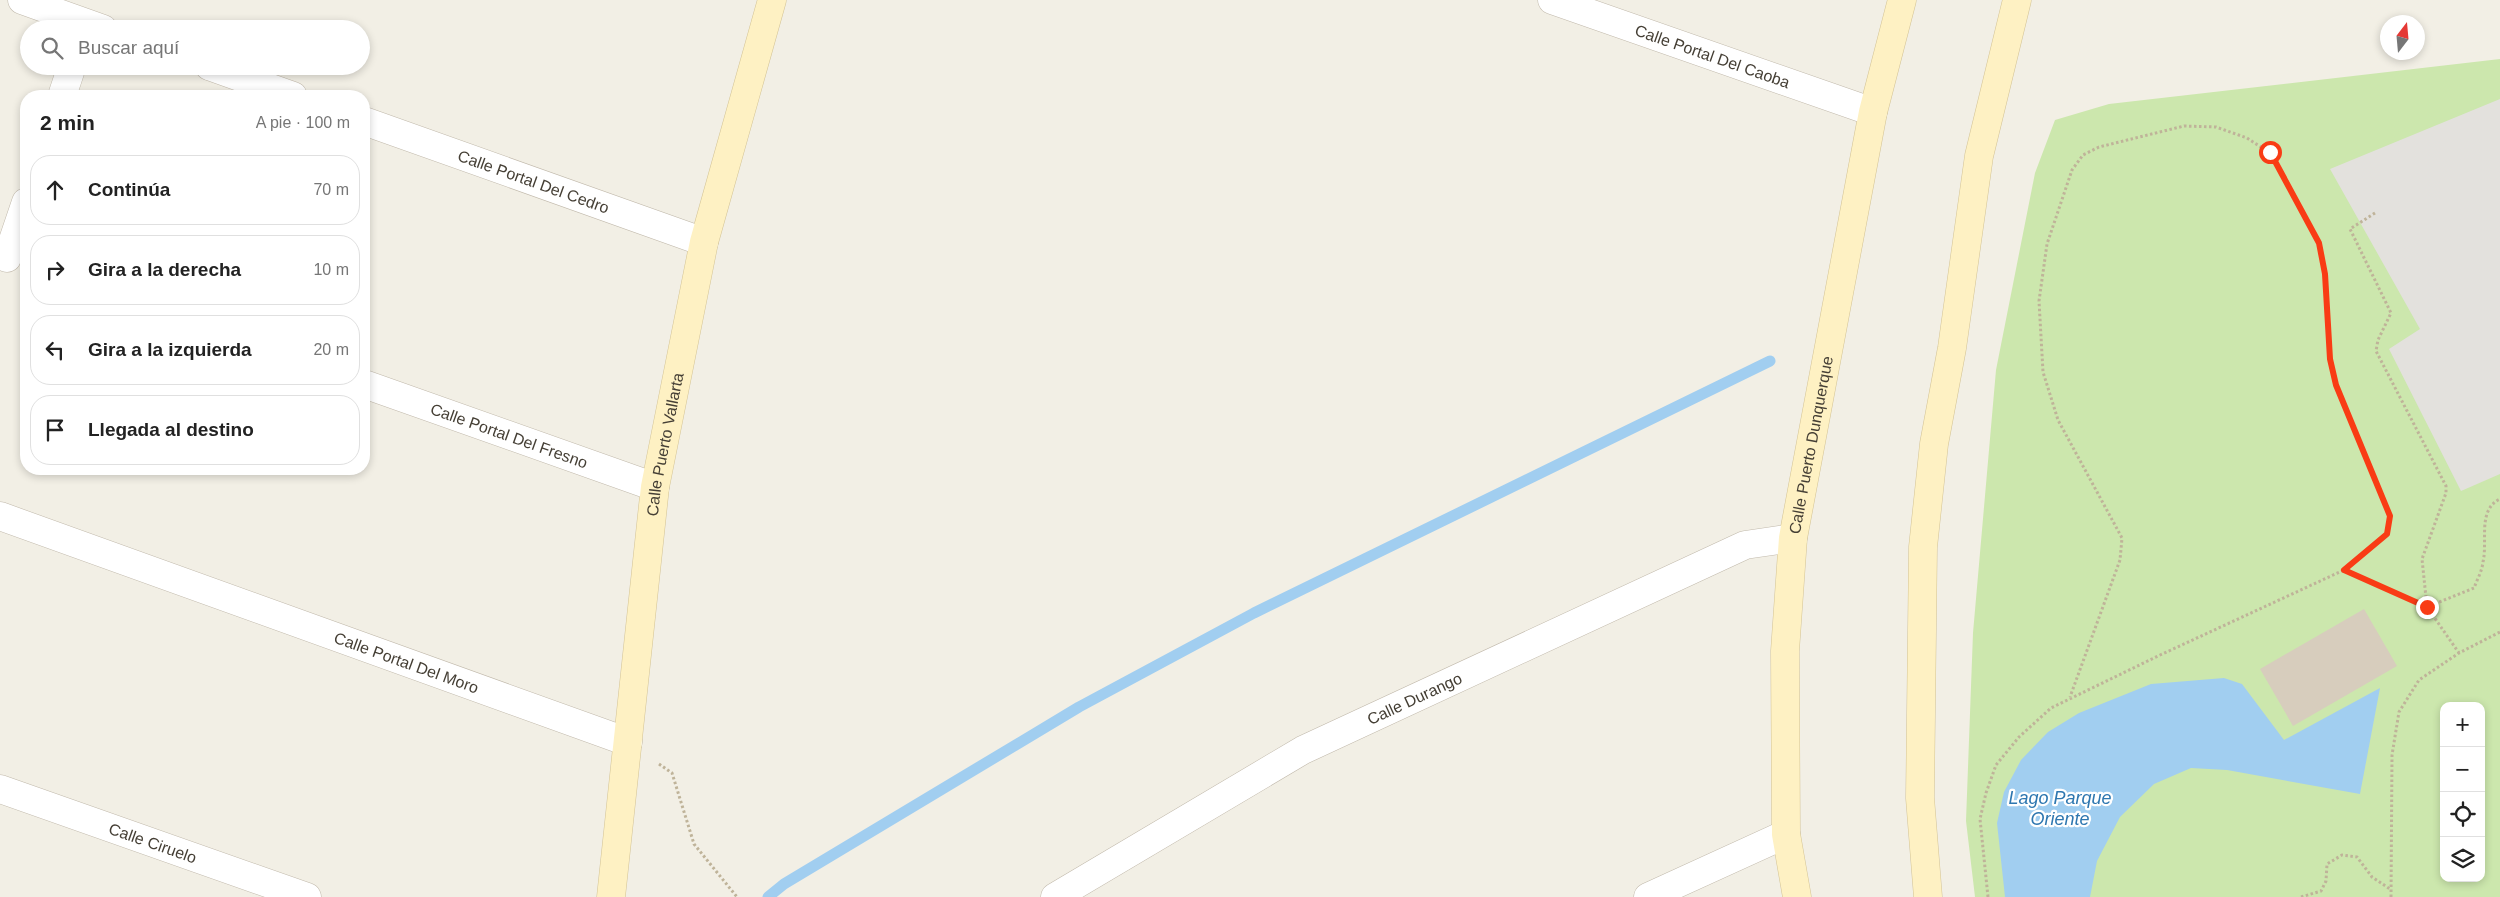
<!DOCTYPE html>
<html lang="es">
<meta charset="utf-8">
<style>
:root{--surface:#fff;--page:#f6f6f6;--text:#222;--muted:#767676;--line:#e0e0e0}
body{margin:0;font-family:Arial,sans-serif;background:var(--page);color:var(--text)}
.controls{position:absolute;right:15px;bottom:15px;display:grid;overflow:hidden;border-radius:10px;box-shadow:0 2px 8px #0003}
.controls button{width:45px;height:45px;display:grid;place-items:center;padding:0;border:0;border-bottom:1px solid var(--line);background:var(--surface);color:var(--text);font:25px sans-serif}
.compass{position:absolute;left:2380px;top:15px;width:45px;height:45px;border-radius:50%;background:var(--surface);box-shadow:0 2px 8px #0003;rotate:16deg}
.stop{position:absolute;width:15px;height:15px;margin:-11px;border:4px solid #f93c15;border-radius:50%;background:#fff}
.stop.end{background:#f93c15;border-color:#fff;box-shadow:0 1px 5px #0008}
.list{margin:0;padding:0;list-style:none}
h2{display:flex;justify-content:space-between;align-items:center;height:65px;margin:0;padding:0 20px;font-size:21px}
h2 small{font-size:16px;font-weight:400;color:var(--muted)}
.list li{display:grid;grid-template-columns:32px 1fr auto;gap:15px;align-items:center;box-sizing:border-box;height:70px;margin:0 10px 10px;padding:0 10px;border:1px solid var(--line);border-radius:20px}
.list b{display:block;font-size:19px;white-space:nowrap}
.list em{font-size:16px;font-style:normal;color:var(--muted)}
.icon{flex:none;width:28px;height:28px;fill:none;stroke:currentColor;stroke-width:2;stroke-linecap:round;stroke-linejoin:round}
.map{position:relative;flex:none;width:2500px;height:897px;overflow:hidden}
.search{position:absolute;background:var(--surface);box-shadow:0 2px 8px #0003;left:20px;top:20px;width:350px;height:55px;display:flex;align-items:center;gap:12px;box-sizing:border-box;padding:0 18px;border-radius:28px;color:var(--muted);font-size:19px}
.panel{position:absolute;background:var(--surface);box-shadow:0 2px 8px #0003;left:20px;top:90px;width:350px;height:385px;border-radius:20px}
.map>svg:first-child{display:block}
.green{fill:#cce7ad;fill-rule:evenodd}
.parking{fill:#e3e1dd}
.water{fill:#a1cef0}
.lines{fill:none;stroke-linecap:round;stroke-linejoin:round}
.stream{stroke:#a1cef0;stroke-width:11}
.building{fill:#d7cdbd}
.street-casing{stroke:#c1b9ab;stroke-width:29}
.secondary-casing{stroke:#d3c395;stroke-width:29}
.path{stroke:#bfb399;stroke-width:3;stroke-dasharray:2.5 2.5;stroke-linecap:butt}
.street{stroke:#fff;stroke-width:28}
.secondary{stroke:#fef1c3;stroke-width:28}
.route{stroke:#f93c15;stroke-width:6}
.labels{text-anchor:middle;stroke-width:4.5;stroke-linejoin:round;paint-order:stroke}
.street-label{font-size:16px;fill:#453f35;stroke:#fff}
.water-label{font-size:18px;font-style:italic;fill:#2e77b0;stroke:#fff}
</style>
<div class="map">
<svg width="2500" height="897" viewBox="0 0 2500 897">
<rect width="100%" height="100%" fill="#f2efe5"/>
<path class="green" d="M2500 59V897H1975L1966 821 1973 633 1996 370 2035 173 2055 120 2109 104ZM2444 706H2481V878H2444Z"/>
<path class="parking" d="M2500 99V474L2461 491 2389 349 2420 329 2330 169Z"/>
<path class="water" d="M2224 678 2242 684 2284 740 2380 688 2360 794 2227 770 2191 768 2154 784 2120 817 2097 861 2090 897H2005L1997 823 2004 792 2021 760 2048 732 2079 713 2151 684Z"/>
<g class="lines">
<path class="stream" d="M768 897 784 884 1079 707 1254 613 1770 361"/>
</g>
<path class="building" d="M2364 609 2397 666 2293 726 2260 669Z"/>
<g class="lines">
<defs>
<g id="street">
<path d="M22 0 103 29"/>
<path id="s1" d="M1552 0 1873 112"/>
<path d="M209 66 293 96"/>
<path d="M62 96 72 66"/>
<path id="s2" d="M364 121 704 242"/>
<path d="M7 258 26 202"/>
<path id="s3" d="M364 384 655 487"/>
<path id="s4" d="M0 516 628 742"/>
<path id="s5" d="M0 789 307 897"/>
<path id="s6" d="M1055 897 1303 750 1745 545 1793 538"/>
<path d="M1648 897 1786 834"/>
</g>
<g id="secondary">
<path id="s7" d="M611 897 655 487 704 242 772 0"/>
<path id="s8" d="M1797 897 1786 834 1785 651 1793 538 1873 112 1902 0"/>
<path d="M1928 897 1920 798 1923 547 1934 444 1952 348 1979 156 2017 0"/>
</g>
</defs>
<use href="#street" class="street-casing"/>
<use href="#secondary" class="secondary-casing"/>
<g class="path">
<path d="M2375 213 2350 229 2391 313 2378 340 2376 351 2446 486V493L2422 559 2427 607 2474 588C2477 580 2482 571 2483 562 2488 541 2477 510 2500 499"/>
<path d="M2344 570 2427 607 2459 653"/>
<path d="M659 764 672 773 694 844 737 897"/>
<path d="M1988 897 1980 819 1986 793 1996 765 2019 737 2051 708 2158 656 2344 570 2387 534 2390 516 2386 504 2336 385 2330 359 2325 274 2319 243 2287 181 2270 153 2247 138 2216 127 2184 126 2099 147 2083 155 2072 170 2047 244 2039 301 2043 372 2058 420 2122 538 2120 560 2070 697"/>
<path d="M2301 897 2321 891 2326 881 2327 864 2342 855 2357 857 2372 877 2390 889"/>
<path d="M2391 897 2392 755 2399 712 2419 680 2459 653 2500 632"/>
</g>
<use href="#street" class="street"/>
<use href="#secondary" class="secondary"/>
</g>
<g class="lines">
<path class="route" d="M2270 152 2319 243 2325 274 2330 359 2336 385 2390 516 2387 534 2344 570 2427 607"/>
</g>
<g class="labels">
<g class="street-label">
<text dy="6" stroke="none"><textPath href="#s1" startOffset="170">Calle Portal Del Caoba</textPath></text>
<text dy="6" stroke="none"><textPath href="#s2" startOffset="180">Calle Portal Del Cedro</textPath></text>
<text dy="6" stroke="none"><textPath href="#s3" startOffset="154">Calle Portal Del Fresno</textPath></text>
<text dy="6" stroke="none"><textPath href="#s7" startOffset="456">Calle Puerto Vallarta</textPath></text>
<text dy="6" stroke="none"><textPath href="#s8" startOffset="455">Calle Puerto Dunquerque</textPath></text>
<text dy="6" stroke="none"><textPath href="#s4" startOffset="432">Calle Portal Del Moro</textPath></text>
<text dy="6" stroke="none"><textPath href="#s6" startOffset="411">Calle Durango</textPath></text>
<text dy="6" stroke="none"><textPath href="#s5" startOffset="162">Calle Ciruelo</textPath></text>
</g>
<g class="water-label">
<text x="2060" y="804">Lago Parque<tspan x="2060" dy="21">Oriente</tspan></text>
</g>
</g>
</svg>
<div class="controls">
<button>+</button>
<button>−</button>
<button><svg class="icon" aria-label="locate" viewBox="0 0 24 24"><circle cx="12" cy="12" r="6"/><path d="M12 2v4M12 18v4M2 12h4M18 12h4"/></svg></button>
<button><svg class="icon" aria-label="layers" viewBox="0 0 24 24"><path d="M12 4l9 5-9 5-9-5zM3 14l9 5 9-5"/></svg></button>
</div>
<svg class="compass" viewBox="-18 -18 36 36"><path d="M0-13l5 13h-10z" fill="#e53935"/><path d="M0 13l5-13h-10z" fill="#767676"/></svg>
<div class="stop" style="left:2270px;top:152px"></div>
<div class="stop end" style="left:2427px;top:607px"></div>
<div class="search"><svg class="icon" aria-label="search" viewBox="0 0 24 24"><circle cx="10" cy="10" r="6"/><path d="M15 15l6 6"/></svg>Buscar aquí</div>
<section class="panel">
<h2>2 min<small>A pie · 100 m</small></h2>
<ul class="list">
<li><svg class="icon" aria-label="ahead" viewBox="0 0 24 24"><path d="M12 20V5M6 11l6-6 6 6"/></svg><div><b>Continúa</b></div><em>70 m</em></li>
<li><svg class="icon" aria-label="right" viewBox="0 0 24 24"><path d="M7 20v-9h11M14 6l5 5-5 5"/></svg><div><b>Gira a la derecha</b></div><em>10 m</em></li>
<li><svg class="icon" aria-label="left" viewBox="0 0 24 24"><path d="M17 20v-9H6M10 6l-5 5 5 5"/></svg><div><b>Gira a la izquierda</b></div><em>20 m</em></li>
<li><svg class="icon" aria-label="arrive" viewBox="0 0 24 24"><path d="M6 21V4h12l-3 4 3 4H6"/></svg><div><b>Llegada al destino</b></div></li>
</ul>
</section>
</div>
